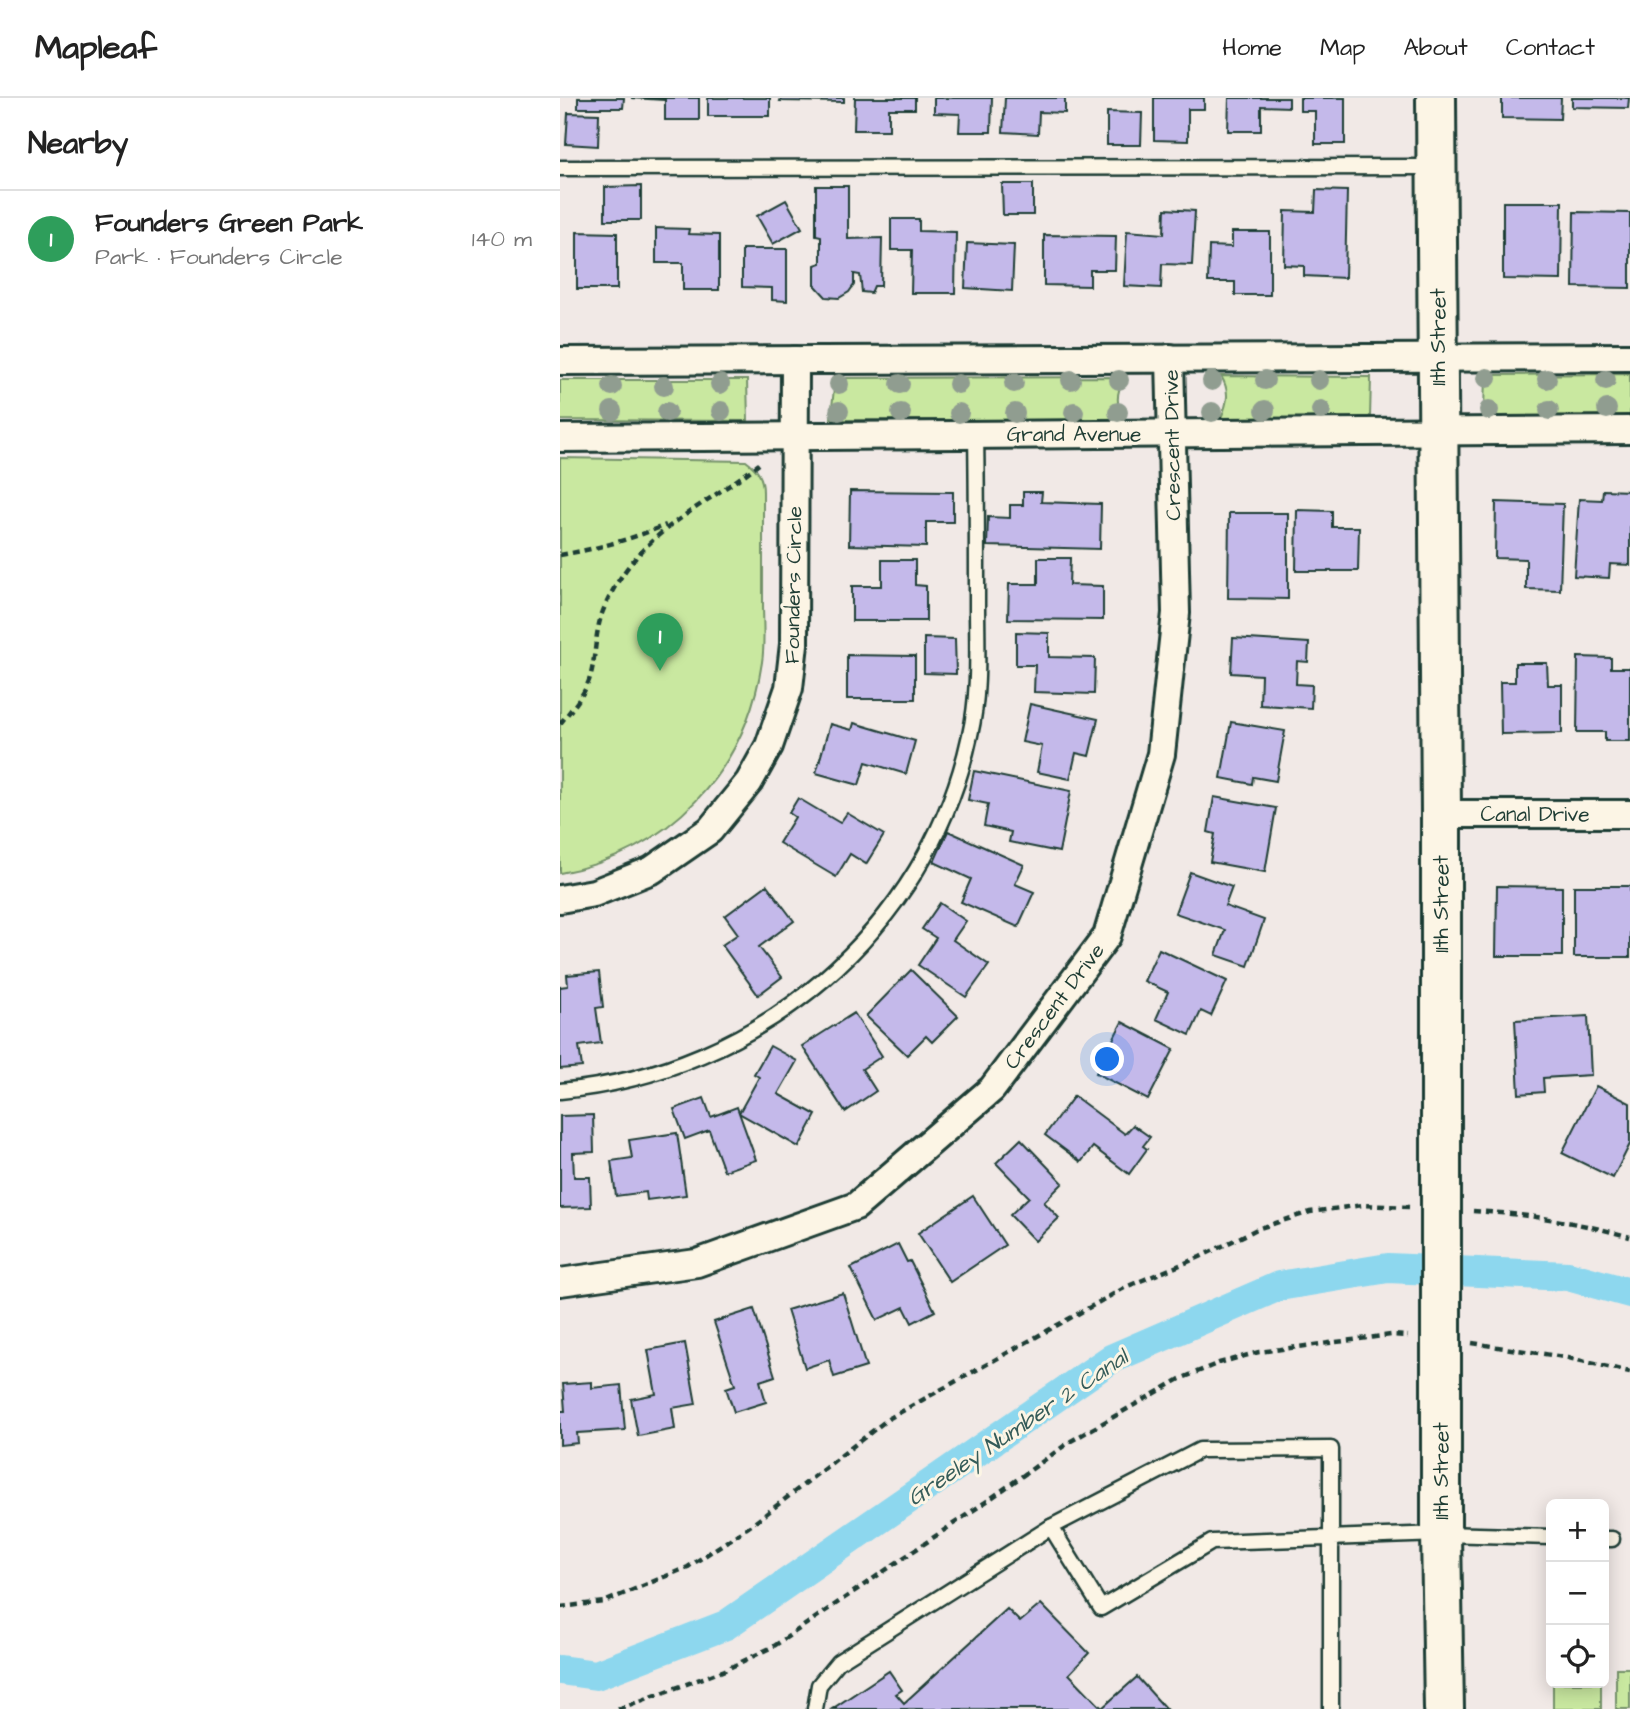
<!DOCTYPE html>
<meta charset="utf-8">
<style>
:root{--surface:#fff;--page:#f2f2f2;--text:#222;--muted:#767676;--line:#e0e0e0;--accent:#0f766e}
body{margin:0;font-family:"Architects Daughter",sans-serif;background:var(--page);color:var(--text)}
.controls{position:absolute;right:21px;bottom:21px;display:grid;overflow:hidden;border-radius:10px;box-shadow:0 4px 18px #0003}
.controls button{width:63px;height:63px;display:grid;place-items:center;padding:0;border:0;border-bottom:2px solid var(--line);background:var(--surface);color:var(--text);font:35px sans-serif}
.you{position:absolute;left:548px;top:962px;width:24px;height:24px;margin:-18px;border:5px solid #fff;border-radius:50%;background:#1a73e8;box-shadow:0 0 0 10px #1a73e833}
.badge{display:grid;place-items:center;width:46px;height:46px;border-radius:50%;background:var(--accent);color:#fff;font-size:23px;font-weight:700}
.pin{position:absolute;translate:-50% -58px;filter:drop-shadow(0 2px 4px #0008)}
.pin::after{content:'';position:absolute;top:37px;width:24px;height:21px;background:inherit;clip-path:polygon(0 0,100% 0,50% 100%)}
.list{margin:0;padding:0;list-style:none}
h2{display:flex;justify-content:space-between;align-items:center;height:91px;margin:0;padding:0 28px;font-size:30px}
h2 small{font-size:23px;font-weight:400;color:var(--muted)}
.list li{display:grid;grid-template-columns:46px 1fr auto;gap:21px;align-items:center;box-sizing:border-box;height:98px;padding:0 28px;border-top:2px solid var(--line)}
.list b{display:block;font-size:26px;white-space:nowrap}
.list p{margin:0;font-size:23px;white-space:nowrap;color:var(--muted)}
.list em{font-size:23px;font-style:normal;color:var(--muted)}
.icon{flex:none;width:38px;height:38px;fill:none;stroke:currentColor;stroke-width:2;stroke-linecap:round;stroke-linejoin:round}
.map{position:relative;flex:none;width:1070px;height:1611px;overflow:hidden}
header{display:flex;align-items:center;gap:42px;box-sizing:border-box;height:98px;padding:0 35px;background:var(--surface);border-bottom:2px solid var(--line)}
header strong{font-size:33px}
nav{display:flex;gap:38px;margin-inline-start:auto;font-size:24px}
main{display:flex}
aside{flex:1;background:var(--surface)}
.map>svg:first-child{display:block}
.green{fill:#c9e8a0;stroke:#74926a;stroke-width:2}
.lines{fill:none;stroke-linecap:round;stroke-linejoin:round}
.canal{stroke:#8dd7ee;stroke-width:30}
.building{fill:#c4b9ea;stroke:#1f3d34;stroke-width:2}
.lane-casing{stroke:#1f3d34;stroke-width:19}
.street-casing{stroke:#1f3d34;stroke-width:32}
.secondary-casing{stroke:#1f3d34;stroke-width:44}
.path{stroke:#1f3d34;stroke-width:4.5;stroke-dasharray:7 5;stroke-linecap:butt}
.lane{stroke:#fcf5e5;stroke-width:14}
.street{stroke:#fcf5e5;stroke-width:26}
.secondary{stroke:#fcf5e5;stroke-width:38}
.tree{fill:#909d90}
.labels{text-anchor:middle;stroke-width:6;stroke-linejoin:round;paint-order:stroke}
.street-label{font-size:21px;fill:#1f3d34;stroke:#fcf5e5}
.water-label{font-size:23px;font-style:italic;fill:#355c59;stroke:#fcf5e5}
</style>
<header>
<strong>Mapleaf</strong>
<nav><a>Home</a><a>Map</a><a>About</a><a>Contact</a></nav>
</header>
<main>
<aside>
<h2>Nearby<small></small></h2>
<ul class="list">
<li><span class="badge" style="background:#2e9e5b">1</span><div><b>Founders Green Park</b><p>Park · Founders Circle</p></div><em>140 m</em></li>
</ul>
</aside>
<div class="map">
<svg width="1070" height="1611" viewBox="0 0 1070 1611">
<rect width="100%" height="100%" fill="#f1e9e6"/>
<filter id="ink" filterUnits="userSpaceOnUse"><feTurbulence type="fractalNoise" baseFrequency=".0143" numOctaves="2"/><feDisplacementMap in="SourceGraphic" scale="14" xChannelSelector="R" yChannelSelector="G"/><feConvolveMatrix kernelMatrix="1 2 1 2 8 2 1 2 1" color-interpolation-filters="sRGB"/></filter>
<g filter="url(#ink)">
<g class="green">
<path d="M1070 276V319H930L924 314 925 277Z"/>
<path d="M661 278 811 279 810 320H661C668 304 670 293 661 278Z"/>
<path d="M565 279C556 293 555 307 564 322H274L271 320 275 280Z"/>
<path d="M0 282H187L188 323 0 322Z"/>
<path d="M0 360 186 363C198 372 203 379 203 394 203 431 203 468 203 505 203 524 205 545 202 564 186 673 109 755 0 775Z"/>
<rect x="1056" y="1570" width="14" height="41"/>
<rect x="993" y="1585" width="48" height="26"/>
</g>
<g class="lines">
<path class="canal" d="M0 1572 36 1577 166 1527 551 1261 719 1188 828 1170 1008 1178 1070 1195"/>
</g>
<g class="building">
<path d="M18 0H64L63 10H18Z"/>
<path d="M71 0H139V22H105V2Z"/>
<rect x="148" y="0" width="62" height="18"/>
<path d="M221 0H284V4L220 3Z"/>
<path d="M295 0H355V11H329V32H294Z"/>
<path d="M374 0H432L431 34H399L400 16 374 15Z"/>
<path d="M445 0H505V15L479 14 478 36 443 34Z"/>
<path d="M594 0H644V11H628V43L594 42Z"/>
<path d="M669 0H729V9L701 8V33H668Z"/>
<path d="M740 0H785V46H755V13H740Z"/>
<path d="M942 0H1001L1000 21 942 20Z"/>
<path d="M1012 0H1069L1068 10 1012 9Z"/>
<path d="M547 14 582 15 581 47H547Z"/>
<path d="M8 15 39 16 38 48 6 46Z"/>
<path d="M442 86H473V117H443Z"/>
<path d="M81 88V122H45V89Z"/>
<path d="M256 88H288V141L322 140 321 188H314L311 195 302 194 300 177 294 176V187L289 194 279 200 266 199 255 187V167L261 165V138L256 137Z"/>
<path d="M756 92 787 93 785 180 744 178V168L724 167 725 113 755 114Z"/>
<path d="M226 102 242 130 213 146 197 118Z"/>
<path d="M943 104H1002L1001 182 943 181Z"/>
<path d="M605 111 635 113 632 167 602 166 601 190 564 188 567 133 604 136Z"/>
<path d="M1014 114 1070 115V190L1013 189Z"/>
<path d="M331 121H359V133L396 134 395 195H351L352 152H331Z"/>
<path d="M96 130 129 131 128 136 159 137V192H123V165H96Z"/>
<path d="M17 134 57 135V191H17Z"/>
<path d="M672 134H710V197H675V184H648L649 148 672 149Z"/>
<path d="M484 137 556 138 555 172H530V188L484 187Z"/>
<path d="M407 145 454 147 452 193 405 190Z"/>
<path d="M182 151H227V203L212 202V190L182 189Z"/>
<path d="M1043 392 1070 393V467L1050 466 1049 480 1014 478 1019 401 1042 402Z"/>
<path d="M290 393 393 394V424H366V449L289 447Z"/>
<path d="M463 394H482L481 404 541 406 540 451 427 448 428 419 450 420V407H463Z"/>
<path d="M936 404 1003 406 1000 492 966 491V461L935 460Z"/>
<path d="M737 412 772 413V429H799L798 473H736Z"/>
<path d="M669 415H728V501L668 500Z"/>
<path d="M478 460H510L509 487 543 488V522L448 521 449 486H478Z"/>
<path d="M322 462H355V487L366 488V523H292V488H322Z"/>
<path d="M456 534 489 535V559L535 560 534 596 474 594 475 567H456Z"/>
<path d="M364 540 395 541 396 576 364 575Z"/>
<path d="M673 540 749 545 748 564 737 563 736 586 752 587 751 610 700 607 701 577 671 575Z"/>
<path d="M287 557 355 558V601H287Z"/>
<path d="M1018 559 1051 560V570H1070V643H1045V634H1017Z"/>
<path d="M955 565H987L988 587H1002V635L941 636 940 584H955Z"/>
<path d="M470 606 538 621 529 658 516 655 510 681 477 674 482 648 462 644Z"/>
<path d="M671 624 725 633 716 683 693 679 692 686 661 680Z"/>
<path d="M294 625 355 643 346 676 306 664 299 687 256 675 270 626 292 632Z"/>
<path d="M414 673 511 693 499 754 449 744 451 734 424 728 428 706 408 702Z"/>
<path d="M654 699 716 710 705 774 650 764 655 736 648 734Z"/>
<path d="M238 700 280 725 287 715 324 737 306 766 290 756 276 779 219 745 235 719 229 715Z"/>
<path d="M388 733 464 767 455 786 474 794 458 829 401 804 411 781 374 764Z"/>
<path d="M630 774 672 789 665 808 704 822 688 868 656 857 665 832 615 815Z"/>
<path d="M207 787 234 823 199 849 222 879 198 897 162 847 178 836 165 818Z"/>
<path d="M937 788 1002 789V858H936Z"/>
<rect x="1014" y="788" width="56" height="71"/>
<path d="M380 805 406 823 393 842 429 867 406 899 358 867 376 840 362 831Z"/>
<path d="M599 851 667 883 651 918 641 913 630 937 596 921 608 894 584 883Z"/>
<path d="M351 872 398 918 372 944 366 938 347 957 306 918Z"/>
<path d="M39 874 43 909 36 910 41 945 19 948 22 969 0 971V889L8 888 7 877Z"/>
<path d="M294 915 322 958 302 971 316 993 285 1014 242 948Z"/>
<path d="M1028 918 1031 977 983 980 984 994 959 996 955 922Z"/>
<path d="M562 924 614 951 588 1002 536 975Z"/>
<path d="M210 948 237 963 218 996 256 1017 239 1049 179 1015 199 979 194 976Z"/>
<path d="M1036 988 1070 1005V1046L1053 1080 1002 1055Z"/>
<path d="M514 998 565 1036 573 1027 590 1039 583 1048 587 1051 569 1076 533 1049 521 1064 485 1037Z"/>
<path d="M144 1000 151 1019 177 1009 196 1062 164 1073 149 1032 125 1041 114 1011Z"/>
<path d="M33 1017 34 1054 13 1055 14 1079H30L31 1109 0 1110V1018Z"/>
<path d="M117 1035 126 1097 87 1102 86 1094 56 1098 51 1063 72 1060 69 1042Z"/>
<path d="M461 1041 503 1085 484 1104 499 1120 475 1143 450 1117 469 1099 436 1065Z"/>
<path d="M413 1098 445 1147 390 1184 358 1135Z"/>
<path d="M338 1146 347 1164 350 1163 375 1213 352 1225 344 1209 317 1222 291 1170Z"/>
<path d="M283 1195 306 1269 274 1279 269 1262 245 1270 227 1212Z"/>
<path d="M194 1211 215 1278 200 1283 206 1304 174 1314 166 1290 175 1287 154 1224Z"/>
<path d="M125 1245 136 1306 112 1310 115 1331 78 1338 71 1301 96 1296 88 1252Z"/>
<path d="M32 1284V1290L61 1287 65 1332 17 1335 18 1345 0 1347V1313H5L3 1286Z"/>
<path d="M481 1506 529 1555 509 1576 542 1610 577 1579 606 1611H272L329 1573 342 1592 336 1596 344 1605 447 1511 460 1524Z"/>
</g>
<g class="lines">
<defs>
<g id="lane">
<path d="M0 70 874 69"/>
<path d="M0 993C197 975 368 833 410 637 420 594 417 549 417 506 417 449 417 393 416 336"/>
<path d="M1044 1441H1052"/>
<path d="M255 1611 259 1587 278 1564 491 1429"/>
<path d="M771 1611V1351L640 1352 491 1429 541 1510 652 1444 881 1436 991 1439"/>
</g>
<g id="street">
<path d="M0 263 1070 259"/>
<path d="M0 340 1070 332"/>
<path d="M881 716H1070"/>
<path d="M0 801 34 795 92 772 150 732 189 684 209 648 229 590 234 546 235 262"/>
<path d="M0 1184 137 1165 296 1108 432 991 547 838 601 656 616 515 610 260"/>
</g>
<path id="secondary" d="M876 0 881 716V1436L884 1611"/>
</defs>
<use href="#lane" class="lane-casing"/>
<use href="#street" class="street-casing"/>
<use href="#secondary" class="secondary-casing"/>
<g class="path">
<path d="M0 457C37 451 71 441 106 427"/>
<path d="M0 626C12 610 26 596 31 576 36 556 35 533 43 513 75 435 137 414 199 366"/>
<path d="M913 1113C966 1116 1019 1124 1070 1139"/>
<path d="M912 1245 1004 1259 1070 1274"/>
<path d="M0 1509 44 1504 128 1469 193 1426 328 1321 568 1188 640 1159 697 1131 750 1114 803 1107 849 1109"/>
<path d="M58 1611 165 1572 214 1548 430 1401 511 1343 620 1281 659 1265 699 1254 831 1237 848 1238"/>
</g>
<use href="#lane" class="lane"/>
<use href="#street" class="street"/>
<use href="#secondary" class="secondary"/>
</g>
<g class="tree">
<circle cx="927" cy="280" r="10"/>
<circle cx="987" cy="281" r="10"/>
<circle cx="511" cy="282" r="10"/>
<circle cx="559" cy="282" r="10"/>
<circle cx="705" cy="282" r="10"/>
<circle cx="759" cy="282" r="10"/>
<circle cx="1046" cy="282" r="10"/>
<circle cx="652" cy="283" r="10"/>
<circle cx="454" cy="285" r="10"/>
<circle cx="160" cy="286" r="10"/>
<circle cx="279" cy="286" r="10"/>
<circle cx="340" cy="286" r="10"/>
<circle cx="398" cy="286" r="10"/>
<circle cx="52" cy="288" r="10"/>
<circle cx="104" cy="288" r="10"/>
<circle cx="1047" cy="311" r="10"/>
<circle cx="705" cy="312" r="10"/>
<circle cx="761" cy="312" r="10"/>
<circle cx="929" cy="312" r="10"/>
<circle cx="989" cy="312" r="10"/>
<circle cx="52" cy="313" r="10"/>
<circle cx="161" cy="313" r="10"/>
<circle cx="279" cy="313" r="10"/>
<circle cx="107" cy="314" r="10"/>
<circle cx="514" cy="314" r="10"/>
<circle cx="558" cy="314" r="10"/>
<circle cx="652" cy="314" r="10"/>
<circle cx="341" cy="315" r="10"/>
<circle cx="399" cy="315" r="10"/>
<circle cx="455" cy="315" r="10"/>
</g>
</g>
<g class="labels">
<g class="street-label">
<text transform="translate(878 239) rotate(-90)" y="7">11th Street</text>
<text x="514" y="343">Grand Avenue</text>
<text transform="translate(612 347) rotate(-91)" y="7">Crescent Drive</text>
<text transform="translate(233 487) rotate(-89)" y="7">Founders Circle</text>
<text x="975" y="723">Canal Drive</text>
<text transform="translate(881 806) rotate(-90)" y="7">11th Street</text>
<text transform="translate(494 908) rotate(-53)" y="7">Crescent Drive</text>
<text transform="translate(881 1373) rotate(-90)" y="7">11th Street</text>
</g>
<g class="water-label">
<text transform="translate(457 1329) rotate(-34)" y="8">Greeley Number 2 Canal</text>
</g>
</g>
</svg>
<div class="controls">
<button>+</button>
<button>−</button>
<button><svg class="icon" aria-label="locate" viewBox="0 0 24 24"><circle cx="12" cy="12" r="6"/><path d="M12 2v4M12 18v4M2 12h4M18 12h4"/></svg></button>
</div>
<div class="you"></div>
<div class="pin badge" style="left:100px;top:573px;background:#2e9e5b">1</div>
</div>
</main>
